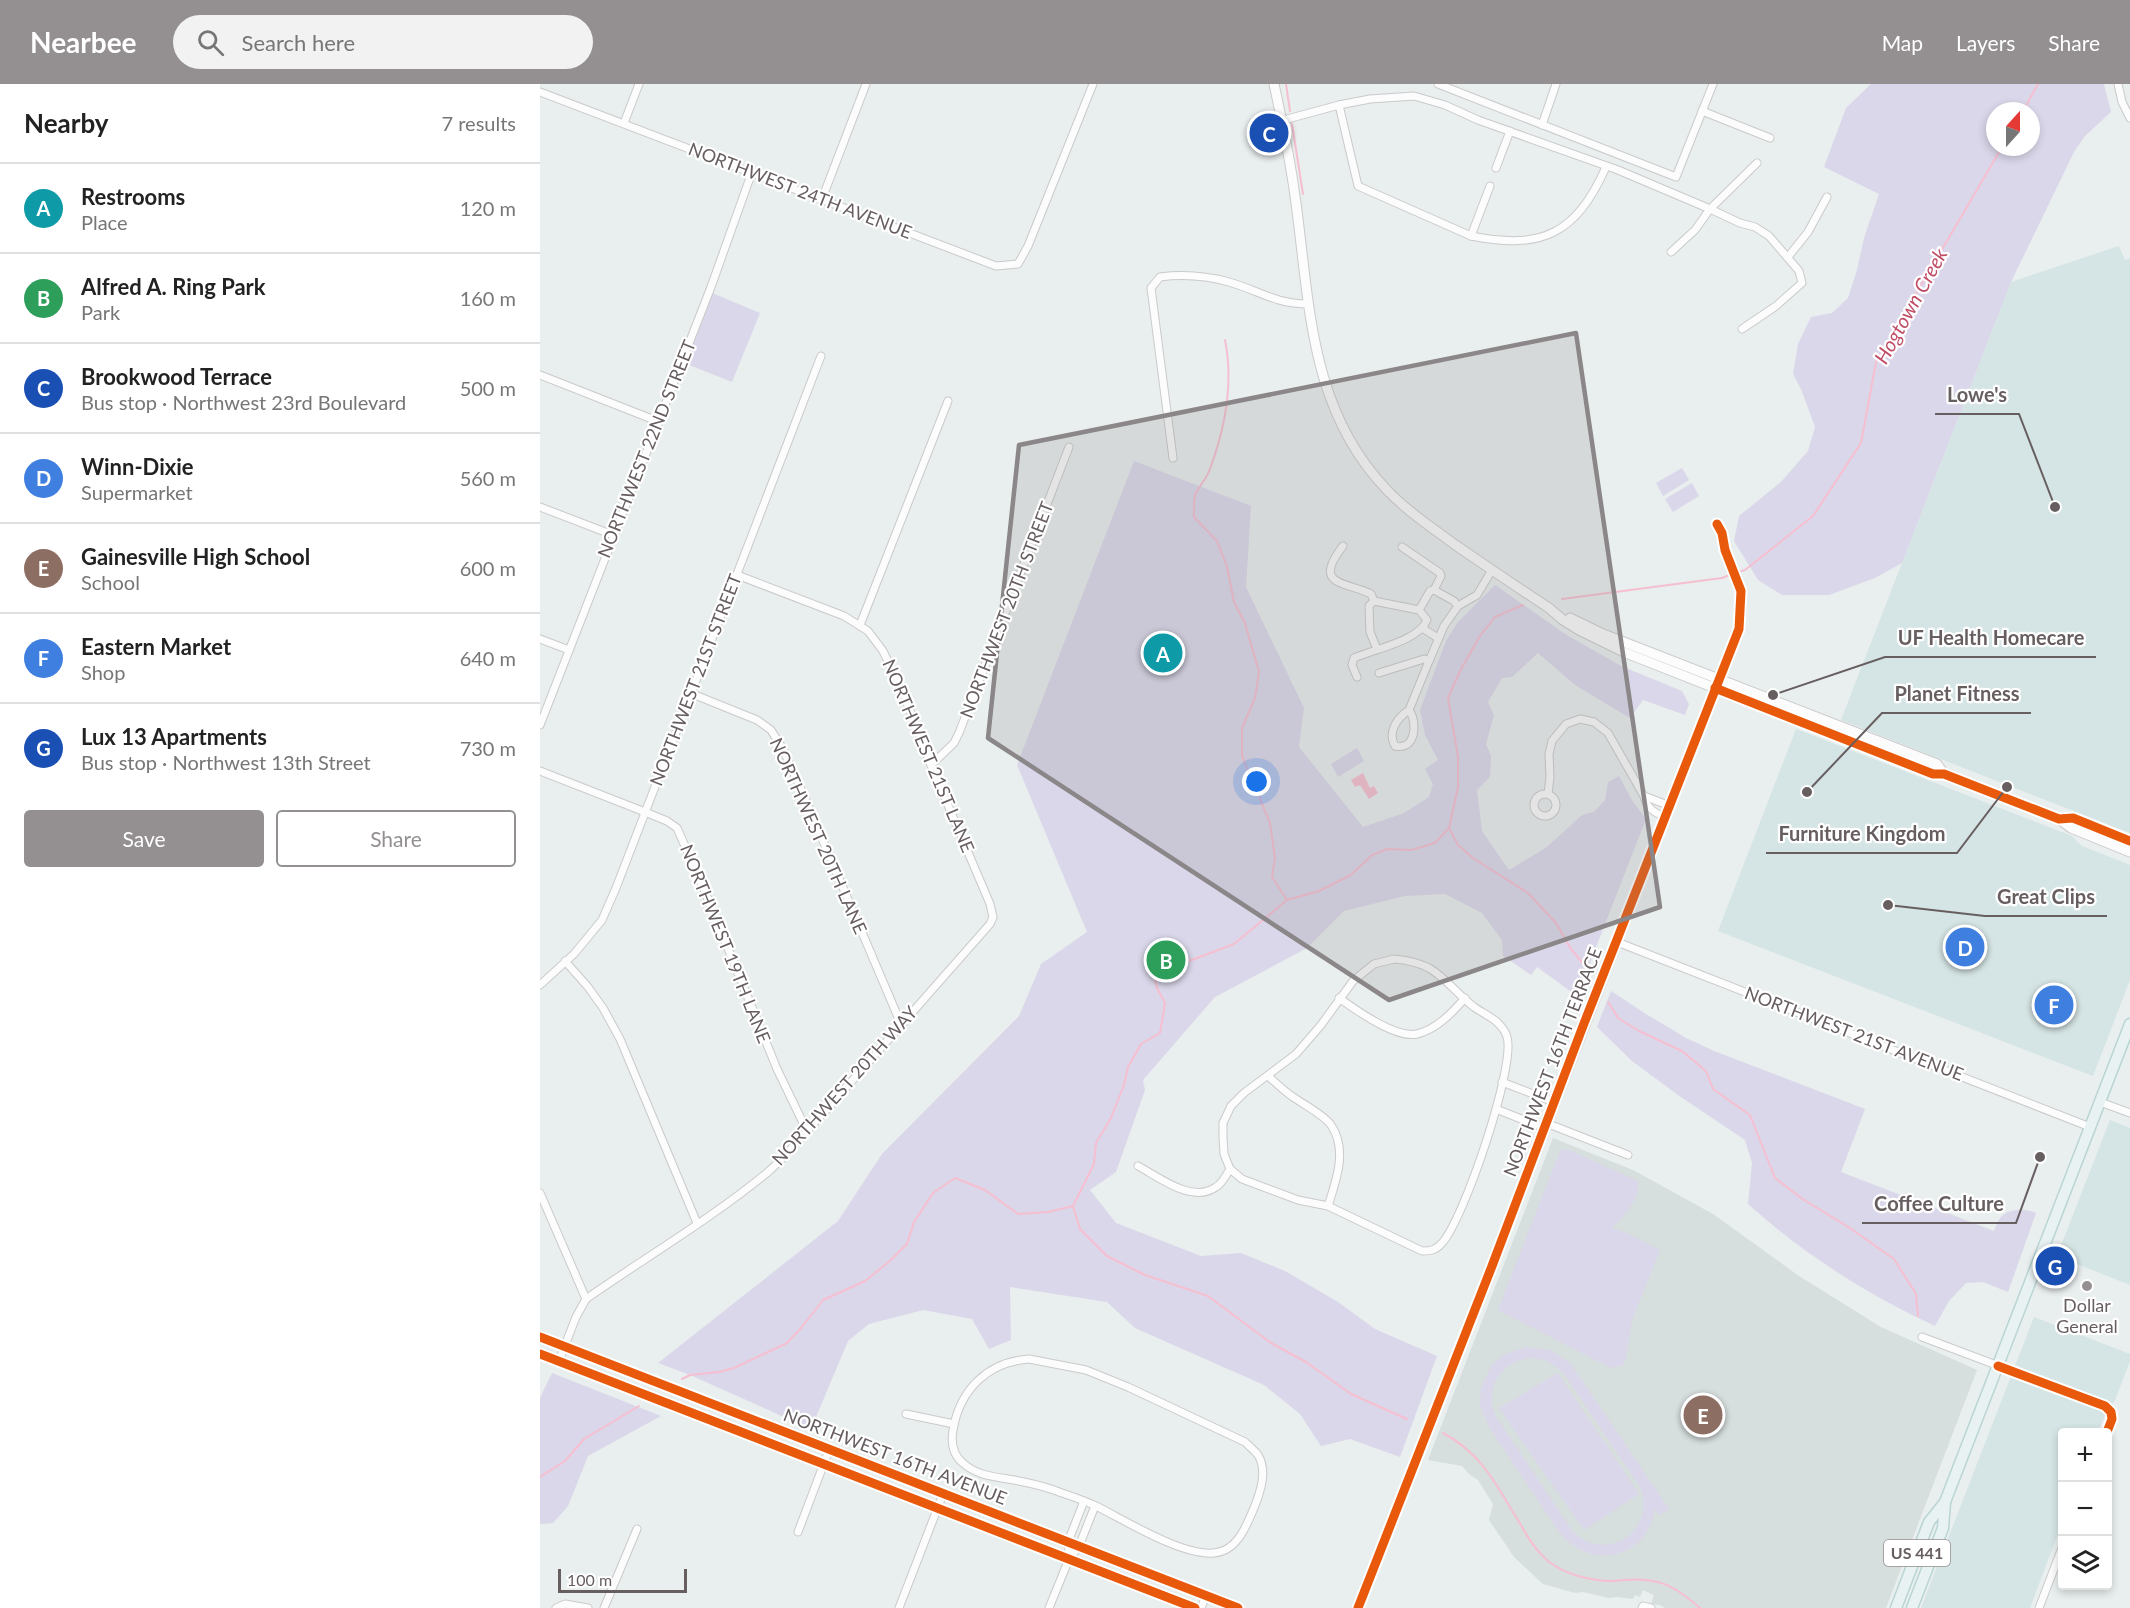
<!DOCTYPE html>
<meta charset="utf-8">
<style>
:root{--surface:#fff;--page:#f2f2f2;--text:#222;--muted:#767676;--line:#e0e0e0;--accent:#949092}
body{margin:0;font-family:Lato,sans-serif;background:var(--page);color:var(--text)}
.controls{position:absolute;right:18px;bottom:18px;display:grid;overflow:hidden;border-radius:6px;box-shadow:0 3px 9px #0003}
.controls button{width:54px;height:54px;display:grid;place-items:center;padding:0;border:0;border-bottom:2px solid var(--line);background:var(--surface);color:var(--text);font:30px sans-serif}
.compass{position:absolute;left:1446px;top:18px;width:54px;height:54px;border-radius:50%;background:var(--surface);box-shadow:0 3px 9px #0003;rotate:21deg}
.scale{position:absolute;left:18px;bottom:15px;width:129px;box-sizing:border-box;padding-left:6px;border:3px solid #675e60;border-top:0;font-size:16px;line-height:21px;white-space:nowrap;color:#675e60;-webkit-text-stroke:4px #fff;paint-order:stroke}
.you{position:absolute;left:717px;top:698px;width:21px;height:21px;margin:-15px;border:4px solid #fff;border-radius:50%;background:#1a73e8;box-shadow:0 0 0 9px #1a73e833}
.badge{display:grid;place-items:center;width:39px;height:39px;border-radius:50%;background:var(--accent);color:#fff;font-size:20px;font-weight:700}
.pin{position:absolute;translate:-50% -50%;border:3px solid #fff;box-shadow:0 2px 6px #0006}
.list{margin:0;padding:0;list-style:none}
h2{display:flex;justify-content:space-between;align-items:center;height:78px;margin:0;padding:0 24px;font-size:26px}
h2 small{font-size:20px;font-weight:400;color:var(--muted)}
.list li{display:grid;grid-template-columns:39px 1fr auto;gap:18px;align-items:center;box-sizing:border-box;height:90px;padding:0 24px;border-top:2px solid var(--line)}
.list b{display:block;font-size:22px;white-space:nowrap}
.list p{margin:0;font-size:20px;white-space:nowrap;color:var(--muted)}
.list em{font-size:20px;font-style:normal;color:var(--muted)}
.actions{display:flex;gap:12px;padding:18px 24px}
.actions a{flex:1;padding:14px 0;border:2px solid var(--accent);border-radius:6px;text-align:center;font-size:21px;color:var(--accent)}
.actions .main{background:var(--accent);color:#fff}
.icon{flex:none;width:33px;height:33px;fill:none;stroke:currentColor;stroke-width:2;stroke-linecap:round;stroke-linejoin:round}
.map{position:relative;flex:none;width:1590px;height:1524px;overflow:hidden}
header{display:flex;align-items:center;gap:36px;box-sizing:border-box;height:84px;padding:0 30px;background:var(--accent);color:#fff}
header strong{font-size:28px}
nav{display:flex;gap:33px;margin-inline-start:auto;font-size:21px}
.search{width:420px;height:54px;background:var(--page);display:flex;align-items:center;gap:15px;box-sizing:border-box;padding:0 21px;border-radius:33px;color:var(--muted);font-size:22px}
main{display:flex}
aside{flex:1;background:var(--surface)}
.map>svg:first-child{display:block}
.commercial{fill:#d5e4e4}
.education{fill:#d7dede}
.green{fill:#dad7ea;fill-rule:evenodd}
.water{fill:#f6bfd0}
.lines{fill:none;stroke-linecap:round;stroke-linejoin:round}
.stream{stroke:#f6bfd0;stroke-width:2}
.street-casing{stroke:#cacaca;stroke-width:9}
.secondary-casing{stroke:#cccbcc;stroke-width:11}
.primary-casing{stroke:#b8d5d4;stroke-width:13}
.street{stroke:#fcfcfc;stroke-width:7}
.secondary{stroke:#fcfcfc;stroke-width:9}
.primary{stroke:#e9f2f3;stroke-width:10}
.cycleway-casing{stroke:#fff;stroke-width:13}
.cycleway{stroke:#e8590c;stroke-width:9}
.marked{fill:#8b8688;fill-opacity:0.2;stroke:#8b8688;stroke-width:4.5;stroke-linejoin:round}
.poi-dot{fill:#949092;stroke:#fff;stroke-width:2}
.labels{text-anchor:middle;stroke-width:4.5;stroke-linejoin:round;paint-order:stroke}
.shield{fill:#fff;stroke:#958e90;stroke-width:1.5}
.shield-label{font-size:16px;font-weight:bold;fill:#675e60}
.street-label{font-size:18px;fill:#675e60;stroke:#fff}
.poi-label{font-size:18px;fill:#675e60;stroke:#fff}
.water-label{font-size:20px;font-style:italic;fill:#c04d66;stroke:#fff}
.leader{fill:none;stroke:#675e60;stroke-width:2}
.callout-dot{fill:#675e60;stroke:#fff;stroke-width:2}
.callout-label{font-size:20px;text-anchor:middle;font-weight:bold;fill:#675e60;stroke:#fff;stroke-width:4.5;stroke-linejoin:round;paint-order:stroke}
</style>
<header>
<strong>Nearbee</strong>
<div class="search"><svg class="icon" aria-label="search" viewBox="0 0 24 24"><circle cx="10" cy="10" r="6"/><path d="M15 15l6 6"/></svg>Search here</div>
<nav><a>Map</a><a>Layers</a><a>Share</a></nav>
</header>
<main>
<aside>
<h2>Nearby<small>7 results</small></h2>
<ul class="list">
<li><span class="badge" style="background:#0f9aa8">A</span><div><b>Restrooms</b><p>Place</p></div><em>120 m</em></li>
<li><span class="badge" style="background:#2e9e5b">B</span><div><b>Alfred A. Ring Park</b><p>Park</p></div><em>160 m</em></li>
<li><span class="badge" style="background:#1a4fb4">C</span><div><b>Brookwood Terrace</b><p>Bus stop · Northwest 23rd Boulevard</p></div><em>500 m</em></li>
<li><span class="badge" style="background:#3f7fe0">D</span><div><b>Winn-Dixie</b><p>Supermarket</p></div><em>560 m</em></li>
<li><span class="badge" style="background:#8d6e63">E</span><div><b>Gainesville High School</b><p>School</p></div><em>600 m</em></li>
<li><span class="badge" style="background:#3f7fe0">F</span><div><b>Eastern Market</b><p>Shop</p></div><em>640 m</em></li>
<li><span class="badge" style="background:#1a4fb4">G</span><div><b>Lux 13 Apartments</b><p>Bus stop · Northwest 13th Street</p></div><em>730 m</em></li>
</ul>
<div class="actions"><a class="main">Save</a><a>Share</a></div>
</aside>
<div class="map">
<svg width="1590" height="1524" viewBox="0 0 1590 1524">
<rect width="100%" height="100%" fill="#e9eeee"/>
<g class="commercial">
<path d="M1579 162 1585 176 1590 174V749L1301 636 1471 198Z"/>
<path d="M1256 645 1532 752 1542 762 1590 781V896L1553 992 1178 847Z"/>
<path d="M1570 1036 1590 1044V1201L1517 1172Z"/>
<path d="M1494 1233 1590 1270V1277L1575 1316 1564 1333 1558 1348H1522V1439L1490 1524H1381Z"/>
</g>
<path class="education" d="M1013 1054 1093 1086 1173 1130 1259 1192 1341 1243 1437 1286 1346 1524H1125L1120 1521 1111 1520 1114 1511 1103 1506 1100 1513 1095 1511 1093 1515 1077 1513 1069 1514 1043 1508 1035 1509 1003 1500 974 1473 949 1436 953 1420 938 1396 929 1390 922 1382 888 1376Z"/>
<g class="green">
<path d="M1331 0H1564L1571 28 1545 52 1534 68 1471 198 1362 479 1335 494 1289 511H1242L1218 496 1194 457 1199 432 1241 398 1268 367 1275 343 1261 305 1253 290 1258 260 1271 233 1292 229 1308 214 1317 186 1324 154 1339 110 1284 83 1306 24ZM1455 27H1491V63H1455Z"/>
<path d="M172 209 220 229 192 298 144 279Z"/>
<path d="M594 377 711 422 706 503 764 624 759 663 823 743 864 729 889 713 893 700 885 685 898 676 885 651 880 626 906 557 917 539 955 501 1025 550 1081 582 1142 607 1149 620 1145 631 1103 616 1090 634 1035 601 998 569 972 593 962 594 948 618 954 631 946 660 951 672 950 693 937 706 942 747 969 786 1007 763 1042 731 1054 728 1065 716 1068 698 1079 692 1093 718 1106 735 1037 912 997 883 991 891 963 872 962 856 942 829 905 810 865 812 804 827 767 864 675 913 603 996 605 1006 576 1088 550 1106 576 1139 661 1172 701 1169 745 1187 798 1218 835 1245 897 1272 860 1373 810 1355 781 1362 760 1330 724 1301 595 1244 567 1218 470 1203 471 1256 449 1265 432 1235 383 1226 329 1240 308 1257 271 1345 150 1291 118 1279 298 1137 342 1070 479 932 501 880 547 848 477 681Z"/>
<path d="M1142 384 1149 396 1123 412 1116 399Z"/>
<path d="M1152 399 1159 412 1133 428 1125 415Z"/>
<path d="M817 664 824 677 798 693 791 680Z"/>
<path d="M1071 907 1106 930 1146 954 1174 967 1325 1025 1301 1088 1454 1147C1456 1143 1458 1136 1461 1133 1469 1124 1486 1124 1496 1129L1468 1208 1443 1198 1426 1199 1409 1217 1395 1242C1328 1211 1263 1170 1208 1120L1212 1079 1205 1056 1138 1011 1092 977 1057 943Z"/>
<path d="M1026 1065 1098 1097C1099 1117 1085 1131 1072 1144L1089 1150 1120 1166 1092 1236 1086 1273 1083 1281 1071 1284 958 1226 1020 1067Z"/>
<path d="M986 1263 1010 1266 1030 1279 1129 1425 1120 1431 1115 1425C1107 1475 1051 1487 1020 1449L949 1343 940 1321 941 1304 951 1282 963 1271ZM993 1274 1006 1276 1022 1287 1100 1403C1117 1447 1068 1480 1033 1448L955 1331C944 1303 962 1275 993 1274Z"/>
<path d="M12 1289 121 1332 48 1372 28 1422 13 1439 0 1440V1314Z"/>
<path d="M1018 1289 1099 1410 1044 1446 959 1324Z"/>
</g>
<path class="water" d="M823 689 830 704 834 702 838 709 829 715 820 701 815 703 811 696Z"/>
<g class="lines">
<g class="stream">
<path d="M746 0 750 27"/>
<path d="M1483 27 1498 0"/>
<path d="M752 40 763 110"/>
<path d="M685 256C694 300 685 344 670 385 667 394 660 401 656 409 653 416 654 425 654 433L677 457 687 483 694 518 705 539 719 588 715 614 702 644V672L730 739 735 774 732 793 747 816"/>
<path d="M1198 488 1205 486 1273 432 1321 359 1336 278 1462 63"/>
<path d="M1022 515 1182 494 1192 490"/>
<path d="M909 744 918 703V673L908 614 920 587 940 552 955 533 983 521"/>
<path d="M909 744 918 761 933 774 988 809 1016 839 1031 865 1046 883"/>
<path d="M1068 918 1078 934 1099 947 1142 967 1166 987 1173 1005 1210 1031 1235 1094 1264 1116 1310 1144 1354 1175 1376 1210 1378 1232"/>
<path d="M533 1122 540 1145 567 1172 605 1191 668 1212 731 1259 766 1278 811 1310 867 1335"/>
<path d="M142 1295 150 1291 179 1288 194 1284 247 1259 261 1244 283 1216 325 1197 351 1176 367 1160 374 1138 393 1109 415 1094 445 1106 478 1130 508 1128 533 1122 554 1080 556 1059 571 1034 584 1001 588 983 601 960 620 949 625 919 617 904 614 890 621 881 652 876 694 860 747 816 779 807 811 791 832 771 847 765 871 766 895 759 909 744"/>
<path d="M903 1349C944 1371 957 1403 981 1441 988 1454 997 1468 1008 1477 1026 1491 1051 1497 1073 1497 1088 1496 1102 1494 1118 1498 1134 1502 1148 1514 1160 1524"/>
<path d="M0 1393 25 1377 44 1355 99 1322"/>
</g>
<defs>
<g id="street">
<path d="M898 0 1136 93 1173 0"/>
<path d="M1578 0 1582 18 1590 34"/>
<path d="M0 8 456 182 478 180 488 162 553 0"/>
<path d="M799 21 818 102 931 152"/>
<path d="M1162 27 1230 54"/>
<path d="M740 37 799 21 830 15 874 12 905 21 938 36 1078 86 1170 125 1155 146 1131 168"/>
<path d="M84 39 99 0"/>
<path d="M1002 41 1016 0"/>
<path d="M956 84 970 47"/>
<path d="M950 102 931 152C1003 166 1036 150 1066 83"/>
<path d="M282 115 326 0"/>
<path d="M1248 173 1268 148 1287 113"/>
<path d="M1202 245 1236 222 1262 199 1259 187 1229 152 1215 143 1200 139 1170 125 1217 79"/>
<path d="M0 291 117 337"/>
<path d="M633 374 611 204 620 193C643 190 667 192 689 198 720 207 735 220 769 220"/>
<path d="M0 423 73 451"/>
<path d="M803 462C772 502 804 497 831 510L834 517"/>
<path d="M862 463 900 489 901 492 894 506 914 517 918 522 937 511 952 486"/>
<path d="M879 526 890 507 894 506"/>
<path d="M320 541 408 317"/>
<path d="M882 544 898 554"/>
<path d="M0 555 29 566"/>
<path d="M839 589 884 575 889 577 904 542 918 522"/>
<path d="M817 593 812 581 814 574C834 565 879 557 887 536L879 526 834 517 829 522 830 548 837 565"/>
<path d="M1177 599C1189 571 1208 537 1200 506 1198 494 1192 482 1187 471 1183 461 1183 450 1177 440"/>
<path d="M150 609 217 636 231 646 243 665 261 705 361 940"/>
<path d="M869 626C857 634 847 648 855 662 876 667 878 638 869 626L889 577"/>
<path d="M0 641 171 203 212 88"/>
<path d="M391 681 414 659 419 649 529 363"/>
<path d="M0 687 105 728 127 737 137 744 161 798 237 985 266 1045"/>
<circle cx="1005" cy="721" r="11"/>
<path d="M1008 710 1010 693 1009 670 1012 657 1026 640 1040 635 1054 638 1068 649 1104 712C1107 725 1114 728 1126 734"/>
<path d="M1104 712 1130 722"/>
<path d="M1077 858 1550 1043"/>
<path d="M854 875C867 876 877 878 889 884 906 894 918 911 934 923 941 928 950 932 957 938 960 941 966 948 967 953 976 982 924 1135 902 1159 896 1166 891 1167 882 1167L788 1122 758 1116 702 1095 690 1085 684 1070 683 1053V1039L691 1022 704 1009 756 970 781 941 813 897 834 880Z"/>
<path d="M25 877 48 903 63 924 80 955 157 1139"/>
<path d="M0 901 34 870 62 836 76 804 281 272"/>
<path d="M799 914C816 926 856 955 877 950 897 945 912 929 925 914"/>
<path d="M728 992C736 999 744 1007 753 1013 763 1020 784 1031 791 1041 808 1066 796 1097 788 1122"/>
<path d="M962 998 1014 1018"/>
<path d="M1560 1018 1590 1029"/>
<path d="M956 1025 1004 1044"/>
<path d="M1006 1039 1088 1071"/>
<path d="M598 1082C619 1093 652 1120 676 1103 682 1100 686 1091 690 1085"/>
<path d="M0 1109 46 1215"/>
<path d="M1382 1253 1565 1322 1571 1328 1572 1335 1567 1348"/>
<path d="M489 1275 546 1286 588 1303 705 1358C709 1362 715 1367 718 1371 728 1387 720 1409 714 1424 706 1443 697 1467 674 1469 642 1472 586 1437 556 1422 545 1417 534 1413 522 1409 507 1403 490 1399 474 1396 456 1393 437 1392 423 1379 413 1371 411 1358 413 1346 420 1305 448 1278 489 1275Z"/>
<path d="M19 1277 36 1233 46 1215C106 1173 171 1135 228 1088 250 1069 267 1045 288 1024L450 840 453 833 450 820 391 681 362 606 343 567 328 547 304 532 197 491"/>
<path d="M366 1330 414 1340"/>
<path d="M258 1448 289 1366"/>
<path d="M529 1475 528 1458 544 1417"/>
<path d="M16 1524 25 1520 48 1524"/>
<path d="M64 1524 97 1445"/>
<path d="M359 1524 403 1410"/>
<path d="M509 1524 529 1475 539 1462 555 1422"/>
<path d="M661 1524 666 1512"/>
<path d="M1102 1524 1103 1522 1111 1524"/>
<path d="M1499 1524 1522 1464"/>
</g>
<g id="secondary">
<path d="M734 0C742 37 750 75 755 112 770 217 768 324 847 406 867 427 891 443 914 460 946 482 977 503 1009 524L1023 536 1039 546 1086 569 1393 690H1404L1519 735 1533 734 1590 757"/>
<path d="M1030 534 1063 550 1397 680 1404 690"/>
<path d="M1519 735 1531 744 1590 768"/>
<path d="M0 1253 698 1524"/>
<path d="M0 1270 655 1524"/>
<path d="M818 1524 952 1182 1175 604"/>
</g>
<g id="primary">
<path d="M1356 1524 1389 1438 1405 1418"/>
<path d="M1372 1524 1403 1444 1405 1418 1590 940"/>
</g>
</defs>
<use href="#street" class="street-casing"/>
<use href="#secondary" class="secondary-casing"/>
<use href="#primary" class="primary-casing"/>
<use href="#street" class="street"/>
<use href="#secondary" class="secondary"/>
<use href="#primary" class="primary"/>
<defs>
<g id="cycleway">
<path d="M1175 604 1393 690H1404L1519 735 1533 734 1590 757"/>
<path d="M0 1253 698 1524"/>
<path d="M0 1270 655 1524"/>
<path d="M1458 1282 1565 1322 1571 1328 1572 1335 1567 1348"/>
<path d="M818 1524 952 1182 1043 942 1199 545 1201 507 1185 466 1182 449 1177 440"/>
</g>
</defs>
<use href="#cycleway" class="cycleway-casing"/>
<use href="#cycleway" class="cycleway"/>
</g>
<path class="marked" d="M1036 249 1120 823 849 916 448 654 479 361Z"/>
<circle class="poi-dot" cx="1547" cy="1202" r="6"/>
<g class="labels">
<rect class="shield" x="1344" y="1456" width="66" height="26" rx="4.5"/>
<g class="shield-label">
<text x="1377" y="1475">US 441</text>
</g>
<g class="street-label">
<text transform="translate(260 107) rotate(21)" y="6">NORTHWEST 24TH AVENUE</text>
<text transform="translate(107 365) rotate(-68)" y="6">NORTHWEST 22ND STREET</text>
<text transform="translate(467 526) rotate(-69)" y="6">NORTHWEST 20TH STREET</text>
<text transform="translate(156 596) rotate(-69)" y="6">NORTHWEST 21ST STREET</text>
<text transform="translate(388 672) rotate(67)" y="6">NORTHWEST 21ST LANE</text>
<text transform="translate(278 752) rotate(66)" y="6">NORTHWEST 20TH LANE</text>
<text transform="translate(185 860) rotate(68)" y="6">NORTHWEST 19TH LANE</text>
<text transform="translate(1314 950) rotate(21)" y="6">NORTHWEST 21ST AVENUE</text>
<text transform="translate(1013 978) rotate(-69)" y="6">NORTHWEST 16TH TERRACE</text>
<text transform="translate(305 1002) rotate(-48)" y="6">NORTHWEST 20TH WAY</text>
<text transform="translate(355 1373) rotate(21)" y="6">NORTHWEST 16TH AVENUE</text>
</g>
<g class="poi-label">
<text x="1547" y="1228">Dollar<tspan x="1547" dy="21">General</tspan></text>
</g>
<g class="water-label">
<text transform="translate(1371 222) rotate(-61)" y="7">Hogtown Creek</text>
</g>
</g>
<path class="leader" d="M1515 423L1479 330H1395M1233 611L1345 573H1556M1267 708L1342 629H1491M1467 703L1417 769H1226M1348 821L1445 832H1567M1500 1073L1476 1139H1322"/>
<g class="callout-dot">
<circle cx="1515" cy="423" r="6"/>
<circle cx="1233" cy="611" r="6"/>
<circle cx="1267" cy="708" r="6"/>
<circle cx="1467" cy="703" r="6"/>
<circle cx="1348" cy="821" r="6"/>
<circle cx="1500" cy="1073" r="6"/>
</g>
<g class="callout-label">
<text x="1437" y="318">Lowe's</text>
<text x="1451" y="561">UF Health Homecare</text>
<text x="1417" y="617">Planet Fitness</text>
<text x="1322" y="757">Furniture Kingdom</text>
<text x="1506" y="820">Great Clips</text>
<text x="1399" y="1127">Coffee Culture</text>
</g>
</svg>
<div class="controls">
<button>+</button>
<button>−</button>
<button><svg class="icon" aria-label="layers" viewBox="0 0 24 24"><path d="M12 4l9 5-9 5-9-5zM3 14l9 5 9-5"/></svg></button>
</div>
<svg class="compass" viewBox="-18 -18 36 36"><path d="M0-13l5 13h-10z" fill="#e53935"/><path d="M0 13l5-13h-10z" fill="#767676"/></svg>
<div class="scale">100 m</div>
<div class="you"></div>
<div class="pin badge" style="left:623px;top:569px;background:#0f9aa8">A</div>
<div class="pin badge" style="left:626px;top:876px;background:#2e9e5b">B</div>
<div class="pin badge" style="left:729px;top:49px;background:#1a4fb4">C</div>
<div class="pin badge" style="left:1425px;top:863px;background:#3f7fe0">D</div>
<div class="pin badge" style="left:1163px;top:1331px;background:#8d6e63">E</div>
<div class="pin badge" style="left:1514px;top:921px;background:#3f7fe0">F</div>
<div class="pin badge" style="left:1515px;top:1182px;background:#1a4fb4">G</div>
</div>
</main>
